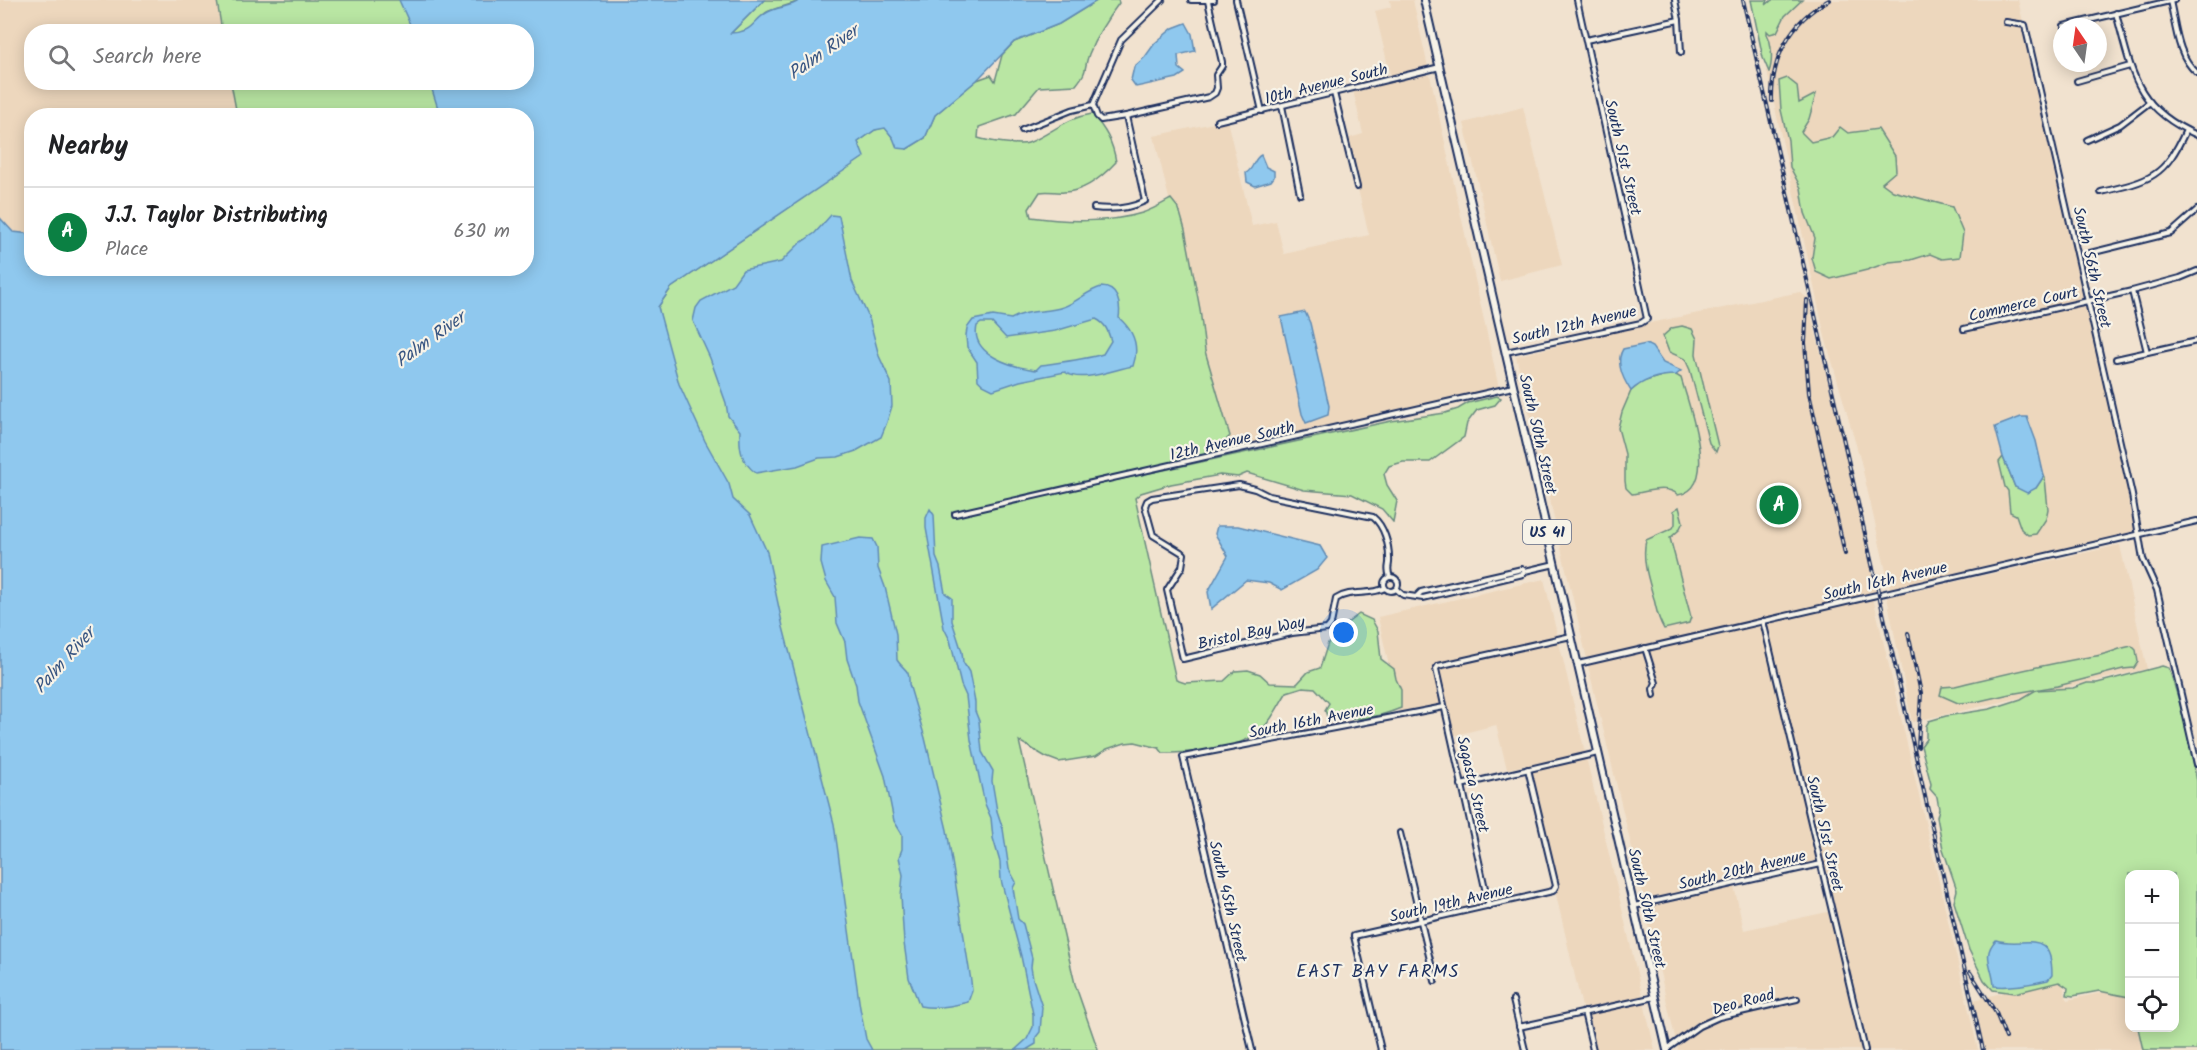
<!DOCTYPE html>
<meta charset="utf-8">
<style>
:root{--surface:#fff;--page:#f6f6f6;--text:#202124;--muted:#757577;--line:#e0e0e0;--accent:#0b8043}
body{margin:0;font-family:Kalam,sans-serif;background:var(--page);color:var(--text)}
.controls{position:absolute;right:18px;bottom:18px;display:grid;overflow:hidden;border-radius:12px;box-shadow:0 3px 15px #0003}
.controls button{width:54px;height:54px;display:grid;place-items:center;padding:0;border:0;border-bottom:2px solid var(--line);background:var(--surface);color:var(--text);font:30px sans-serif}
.compass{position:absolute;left:2053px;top:18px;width:54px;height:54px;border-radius:50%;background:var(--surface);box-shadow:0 3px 15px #0003;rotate:347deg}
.you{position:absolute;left:1344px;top:633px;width:21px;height:21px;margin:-15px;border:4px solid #fff;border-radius:50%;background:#1a73e8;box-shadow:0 0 0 9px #1a73e833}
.badge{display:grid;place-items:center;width:39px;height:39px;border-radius:50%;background:var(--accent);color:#fff;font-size:20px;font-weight:700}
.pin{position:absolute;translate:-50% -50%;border:3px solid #fff;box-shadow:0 2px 6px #0006}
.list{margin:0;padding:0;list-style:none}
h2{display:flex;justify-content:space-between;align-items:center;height:78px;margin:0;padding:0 24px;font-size:26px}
h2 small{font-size:20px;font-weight:400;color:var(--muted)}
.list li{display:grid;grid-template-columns:39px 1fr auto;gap:18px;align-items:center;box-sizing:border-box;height:90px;padding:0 24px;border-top:2px solid var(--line)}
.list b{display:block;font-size:22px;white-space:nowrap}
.list p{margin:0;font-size:20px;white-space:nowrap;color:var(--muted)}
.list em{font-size:20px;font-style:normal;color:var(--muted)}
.icon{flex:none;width:33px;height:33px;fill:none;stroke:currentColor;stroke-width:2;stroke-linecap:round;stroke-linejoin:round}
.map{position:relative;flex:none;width:2197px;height:1050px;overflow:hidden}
.search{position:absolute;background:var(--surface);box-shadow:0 3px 15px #0003;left:24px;top:24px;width:510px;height:66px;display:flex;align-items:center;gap:15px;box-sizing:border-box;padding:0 21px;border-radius:24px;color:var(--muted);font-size:22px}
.panel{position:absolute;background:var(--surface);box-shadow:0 3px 15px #0003;left:24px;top:108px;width:510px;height:168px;border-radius:24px}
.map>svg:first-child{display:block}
.built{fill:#edd7bd}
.green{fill:#b9e6a3;stroke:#6a8a80;stroke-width:1.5}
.water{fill:#8fc8ee;stroke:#618bb4;stroke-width:1.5;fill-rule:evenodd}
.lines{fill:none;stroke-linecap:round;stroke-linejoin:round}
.minor-casing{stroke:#1b2f5e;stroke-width:8}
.primary-casing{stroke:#1b2f5e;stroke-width:10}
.minor{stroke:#f7f3e8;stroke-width:4}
.primary{stroke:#f7f3e8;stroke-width:6}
.rail-casing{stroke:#1b2f5e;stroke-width:4}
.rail{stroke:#f7f3e8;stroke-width:1.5;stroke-dasharray:4.5;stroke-linecap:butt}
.labels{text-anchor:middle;stroke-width:4.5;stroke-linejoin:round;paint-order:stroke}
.shield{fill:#f7f3e8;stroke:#5d6a87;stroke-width:1.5}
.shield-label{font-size:15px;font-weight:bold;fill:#1b2f5e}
.street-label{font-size:16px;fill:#1b2f5e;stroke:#f7f3e8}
.water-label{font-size:18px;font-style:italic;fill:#385582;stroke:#f7f3e8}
.neighbourhood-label{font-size:18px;letter-spacing:1.5px;fill:#1b2f5e;stroke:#f7f3e8}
</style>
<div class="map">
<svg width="2197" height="1050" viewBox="0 0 2197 1050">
<rect width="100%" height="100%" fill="#f1e2cf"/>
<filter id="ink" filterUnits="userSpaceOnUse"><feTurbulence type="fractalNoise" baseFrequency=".0167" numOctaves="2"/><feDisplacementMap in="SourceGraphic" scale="12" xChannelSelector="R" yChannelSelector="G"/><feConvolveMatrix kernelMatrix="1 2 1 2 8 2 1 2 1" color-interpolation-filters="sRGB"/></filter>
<g filter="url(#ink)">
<g class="built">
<path d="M0 0H217L222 31 32 32V82L231 83 237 115 32 116 31 234 13 232 0 218Z"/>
<path d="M1390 0H1413L1428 67 1391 78 1375 11 1391 7Z"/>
<path d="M1782 0H2018L2130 494 2135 534 1890 589 1861 462 1825 337 1753 7Z"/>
<path d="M1419 75H1430L1499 388 1230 453 1154 136 1227 120 1252 226 1276 221 1284 254 1369 235 1346 139 1363 134 1353 90Z"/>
<path d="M1523 107 1562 265 1500 281 1464 123Z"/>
<path d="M1800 292 1807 298 1880 590 1769 618 1587 659 1516 356 1650 323Z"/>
<path d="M2120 545 2147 669 1912 722 1887 597Z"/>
<path d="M1544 579 1622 909 1655 1050H1592L1526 765 1507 769 1496 725 1448 737 1441 713 1437 711 1401 719 1378 617Z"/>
<path d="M1873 597 1978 1050H1678L1645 908 1734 886 1744 930 1832 911 1765 621Z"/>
<path d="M1763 622 1819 862 1744 880 1644 899 1588 666 1641 650Z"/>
<path d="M2061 978 2067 1000 2128 987 2130 1028H2137L2142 1050H1981L1970 1001Z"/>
</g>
<g class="green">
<path d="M219 0H422L430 31H222L217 1Z"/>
<path d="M764 0H800C789 7 778 6 767 12 763 14 761 19 757 23 749 30 740 33 730 34Z"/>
<path d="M1098 0H1118L1119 3C1107 19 1096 36 1089 54 1083 70 1089 69 1076 85L1039 87 1016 114 979 127 978 138C987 141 1020 146 1028 143 1052 134 1064 118 1092 114 1105 129 1113 142 1116 162 1103 176 1084 192 1064 192 1055 193 1049 190 1040 192L1029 209 1031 217C1064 222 1110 223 1142 213 1152 210 1162 204 1171 199L1179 209 1185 230 1200 309 1205 351 1230 436 1227 439 1230 453 1085 487 1391 421 1445 413 1458 409 1468 403 1497 396 1501 398 1495 405 1477 410 1467 423 1464 437 1430 462H1403L1389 466 1384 474 1387 485 1397 501 1393 522 1382 509 1352 494 1304 490 1247 473 1238 477 1220 475 1171 484 1141 493 1135 498 1176 680 1185 683 1224 681 1235 671 1248 670 1260 674 1270 683 1297 684 1308 672 1320 668 1328 643 1340 634 1346 624 1359 614 1372 620 1378 631 1381 659 1394 669 1396 679 1401 690V708C1374 719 1356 721 1327 716L1325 710 1329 703 1315 688 1303 687 1287 692C1279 704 1274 717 1264 727 1243 750 1193 753 1163 753L1159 748 1135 742 1125 743 1107 749 1096 756 1059 762 1046 757 1019 741 1075 984 1098 1050H821L658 307 671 288 863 157 858 142 875 130 885 127 893 138 907 149 925 138 935 115 977 80 991 75 995 81 1002 55 1014 42 1059 24Z"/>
<path d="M1751 0H1768L1766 5 1772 0H1802L1785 16 1777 32 1770 34 1767 31V34C1772 43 1773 62 1769 72L1763 58Z"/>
<path d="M1787 78 1797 86 1799 103 1816 94 1809 119 1801 132 1811 142 1832 137 1840 127 1848 133 1878 129 1895 156 1896 171 1882 183 1893 191 1952 207 1963 233 1960 257 1942 259 1930 254 1911 260 1889 262 1867 270 1831 279 1816 272 1812 258 1815 238 1805 213 1801 188 1790 167 1788 140 1781 110 1779 81Z"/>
<path d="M231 83H453L463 115H237Z"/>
<path d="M1682 326 1692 329 1697 339 1696 354 1718 446 1716 452 1709 443 1690 370 1685 359 1669 352 1663 336 1672 328Z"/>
<path d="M1665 375H1676L1681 378C1688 403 1721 488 1678 495 1666 484 1647 492 1632 494L1626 488 1625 481V454L1618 428 1622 412 1631 391 1642 382Z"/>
<path d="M2003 457 2015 487 2036 488 2044 476 2045 478 2048 509 2046 519 2036 534 2028 535 2021 529 2016 515 2010 512 2008 491 2005 487 1999 462Z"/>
<path d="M1679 507 1683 522 1679 530 1670 538 1691 617 1689 623 1664 629C1655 613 1657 607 1652 592 1647 575 1642 558 1646 540L1673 528 1675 524V513L1673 511Z"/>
<path d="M2132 646 2136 650 2138 662 2134 668 2123 669 2058 686 2010 694 1975 702 1958 703 1940 695 1942 687 1955 686C2001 675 2048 663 2096 656 2108 654 2119 648 2132 646Z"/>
<path d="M2162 666 2169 668 2184 717 2197 781V1050H2143L2138 1028H2174V874H2130L2129 997 2099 991 2073 996 2067 995 2068 988 2059 982 2015 993 1993 990 1984 980 1969 950 1954 902 1957 890 1943 849 1937 817 1939 809 1937 797 1930 789 1931 784 1921 746 1926 739V726L1929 721 1946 716 1990 709 2021 699 2036 690 2073 688 2087 683H2097Z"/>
</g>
<g class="water">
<path d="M399 0H764L731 33C755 32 752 20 768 12 779 6 790 8 800 0H1098L1059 24 1014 42 977 80 935 115 925 138 907 149 897 148 893 138 885 128 875 130 858 142 864 157 671 288 658 307 679 384 705 441 729 484 733 499 750 515 767 552 783 627 834 824 860 1008 866 1039 872 1050H0V218L13 232 31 234 32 268H526V116L440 115 430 83 526 82V32L413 31Z"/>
<path d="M1186 23 1192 34 1195 51 1178 55 1179 68 1185 73 1177 78 1136 87 1131 80 1134 67 1145 57 1155 43 1173 28Z"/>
<path d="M1261 155 1266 167 1274 171V177L1271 181 1255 186 1247 182 1246 173C1254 169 1253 159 1261 155Z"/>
<path d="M831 215 839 216 852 281 869 318 879 356 891 382 892 406 887 422 881 437 856 451 838 457 819 458 797 466 756 473C741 462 739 449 740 431L728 416 726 403 710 358 693 321 696 308 701 301 733 284 743 270 781 262 799 244 815 233Z"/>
<path d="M1101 287C1118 287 1121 304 1119 318 1134 331 1140 346 1133 366 1115 369 1080 384 1065 372L1020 381 993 390 983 385 978 380 977 362 967 347 966 336 967 328 973 320 993 316 1011 319C1028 309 1046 313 1063 307 1077 302 1087 291 1101 287ZM1096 319C1106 324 1108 331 1111 341L1103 354C1082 360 1062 362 1041 365L1036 370C1013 367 970 355 977 326L981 323H992L1006 338 1055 331Z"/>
<path d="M1305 312 1310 323 1329 406 1328 415 1306 423 1302 414 1281 317Z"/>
<path d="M1646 344 1652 347 1663 363 1681 371 1676 375C1658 375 1644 379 1631 391 1623 379 1615 362 1623 349Z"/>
<path d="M2021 417H2027L2036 441 2044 476 2036 488 2027 493 2015 487 2003 457 1995 427Z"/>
<path d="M930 509 934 515 936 557 940 567 945 593 952 598V621L962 652 963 662 969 672 975 702V711L979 721 982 752 993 771 992 781 997 811 1003 829 1009 869 1016 882 1013 888 1018 919 1023 924 1032 958 1031 967 1033 979 1042 1007 1040 1032 1036 1037V1044L1026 1050H1015L1027 1039 1033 1027V1014L1021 956 1001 880 1000 862 993 838 991 818 985 804 971 740 966 696 961 685 950 640 944 628 926 528V518Z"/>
<path d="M1217 526H1238L1320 546 1327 558 1317 570 1282 590 1269 583 1246 580 1211 609 1208 592 1228 556 1215 534Z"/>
<path d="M860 538 873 539 877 547 878 568 885 587 896 634 897 660C904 671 910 668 909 684L925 738 947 830 971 981 972 991 968 1002C953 1006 935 1009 920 1006L909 978 904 943 901 896 903 875 899 857 902 849V834L894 821 885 776 858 701 856 685 847 659 845 642 837 623 835 597 826 581 821 563 822 547Z"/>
<path d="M1996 940C2023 949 2052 925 2052 975L2048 980C2031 984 2011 988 1994 986 1993 967 1981 955 1996 940Z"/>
</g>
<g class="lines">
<defs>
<g id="minor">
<path d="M1162 0 1121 40 1093 105 1097 116 1101 120 1126 116 1209 97 1215 93 1217 88 1216 75 1222 66V62L1208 1"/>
<path d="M1191 0H1214"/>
<path d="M1236 0 1262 111"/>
<path d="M1675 0 1679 20 1681 52"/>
<path d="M2170 1C2176 26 2177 56 2197 73"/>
<path d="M2116 13C2132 72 2135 108 2197 135"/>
<path d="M2006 22 2025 25 2132 495 2143 559 2157 590 2197 764"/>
<path d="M2064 26 2174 0"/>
<path d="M1586 40 1679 20"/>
<path d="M2077 81 2130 66"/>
<path d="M1334 93 1357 187"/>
<path d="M1282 106 1300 194"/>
<path d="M1217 121 1440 67"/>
<path d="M1022 130 1072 110 1093 105"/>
<path d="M2087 140 2120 125 2150 102"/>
<path d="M2101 192C2150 181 2165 177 2186 130"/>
<path d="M1094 208C1112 210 1129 209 1145 201L1126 116"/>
<path d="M2090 253 2171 233 2197 210"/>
<path d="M2132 291 2147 352"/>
<path d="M1964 329 2132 291 2180 278 2197 271"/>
<path d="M1506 352 1641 323 1647 319 1577 0"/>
<path d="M2116 359 2197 341"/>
<path d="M955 514 1513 387"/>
<circle cx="1391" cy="584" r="7"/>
<path d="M1385 588C1370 596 1351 589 1336 599L1331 624 1327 629 1292 633 1183 659 1167 590 1182 567 1184 554 1153 535 1145 506 1147 501 1152 498 1239 485 1255 489 1269 496 1373 517C1384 526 1389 544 1389 558 1390 567 1386 567 1390 577"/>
<path d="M1396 589 1403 595 1423 598 1523 574 1525 571 1555 564"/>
<path d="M1417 596 1421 592 1522 569 1525 571"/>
<path d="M1763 621 1865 1050"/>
<path d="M1645 648 1656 683 1653 689 1654 695"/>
<path d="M1578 664 2197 521"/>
<path d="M1461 785 1598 753"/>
<path d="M1400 833 1435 981"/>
<path d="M1489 906 1436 669 1438 666 1571 636"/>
<path d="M1634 906 1821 864"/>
<path d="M1513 1000 1525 1050"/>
<path d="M1584 1012 1593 1050"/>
<path d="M1519 1027 1655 997"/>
<path d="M1667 1049 1699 1026 1719 1017 1797 999"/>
<path d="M1252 1050 1183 757 1444 707"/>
<path d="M1381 1050 1354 936 1553 891 1556 886 1528 769"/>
</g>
<path id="primary" d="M1424 0 1667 1050"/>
</defs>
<use href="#minor" class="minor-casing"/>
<use href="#primary" class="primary-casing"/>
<use href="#minor" class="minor"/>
<use href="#primary" class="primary"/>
<defs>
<g id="rail">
<path d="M1743 0 1983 1050"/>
<path d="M1772 101C1771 58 1790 21 1829 0"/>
<path d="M1807 300 1805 343 1809 393 1845 554"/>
<path d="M1908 633 1921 693 1918 747"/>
<path d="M1970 972 1996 1013 2006 1038"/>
</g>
</defs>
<use href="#rail" class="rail-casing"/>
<use href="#rail" class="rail"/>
</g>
</g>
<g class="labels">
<rect class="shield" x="1523" y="520" width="48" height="24" rx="4.5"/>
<g class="shield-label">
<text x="1547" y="537">US 41</text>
</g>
<g class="street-label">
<text transform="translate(1326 83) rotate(-14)" y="6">10th Avenue South</text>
<text transform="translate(1624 157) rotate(77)" y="6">South 51st Street</text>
<text transform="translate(2093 267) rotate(77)" y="6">South 56th Street</text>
<text transform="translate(2023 303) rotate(-13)" y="6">Commerce Court</text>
<text transform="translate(1574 324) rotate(-13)" y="6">South 12th Avenue</text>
<text transform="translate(1539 434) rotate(77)" y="6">South 50th Street</text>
<text transform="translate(1232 440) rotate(-13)" y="6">12th Avenue South</text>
<text transform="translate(1885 580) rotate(-13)" y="6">South 16th Avenue</text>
<text transform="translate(1251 632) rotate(-12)" y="6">Bristol Bay Way</text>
<text transform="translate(1311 720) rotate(-11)" y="6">South 16th Avenue</text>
<text transform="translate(1474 784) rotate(77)" y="6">Sagasta Street</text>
<text transform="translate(1826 833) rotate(77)" y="6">South 51st Street</text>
<text transform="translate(1742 869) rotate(-13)" y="6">South 20th Avenue</text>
<text transform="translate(1229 901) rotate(77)" y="6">South 45th Street</text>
<text transform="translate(1451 902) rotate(-13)" y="6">South 19th Avenue</text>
<text transform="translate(1648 908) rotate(77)" y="6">South 50th Street</text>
<text transform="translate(1743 1001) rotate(-15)" y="6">Deo Road</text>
</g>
<g class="water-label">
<text transform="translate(823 52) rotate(-35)" y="6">Palm River</text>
<text transform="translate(430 339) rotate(-36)" y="6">Palm River</text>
<text transform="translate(64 660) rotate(-48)" y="6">Palm River</text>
</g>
<g class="neighbourhood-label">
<text x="1378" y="977">EAST BAY FARMS</text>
</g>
</g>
</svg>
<div class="controls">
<button>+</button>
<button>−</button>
<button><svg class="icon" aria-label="locate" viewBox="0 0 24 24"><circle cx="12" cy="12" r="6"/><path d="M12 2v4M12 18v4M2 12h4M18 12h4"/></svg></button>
</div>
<svg class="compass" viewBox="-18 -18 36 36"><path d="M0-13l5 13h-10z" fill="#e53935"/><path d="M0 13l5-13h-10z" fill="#757577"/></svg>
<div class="you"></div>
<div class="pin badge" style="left:1779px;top:505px">A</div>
<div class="search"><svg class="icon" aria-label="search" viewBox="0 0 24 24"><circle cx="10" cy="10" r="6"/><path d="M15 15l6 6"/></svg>Search here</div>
<section class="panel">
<h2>Nearby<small></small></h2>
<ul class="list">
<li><span class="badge">A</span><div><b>J.J. Taylor Distributing</b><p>Place</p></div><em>630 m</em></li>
</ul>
</section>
</div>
